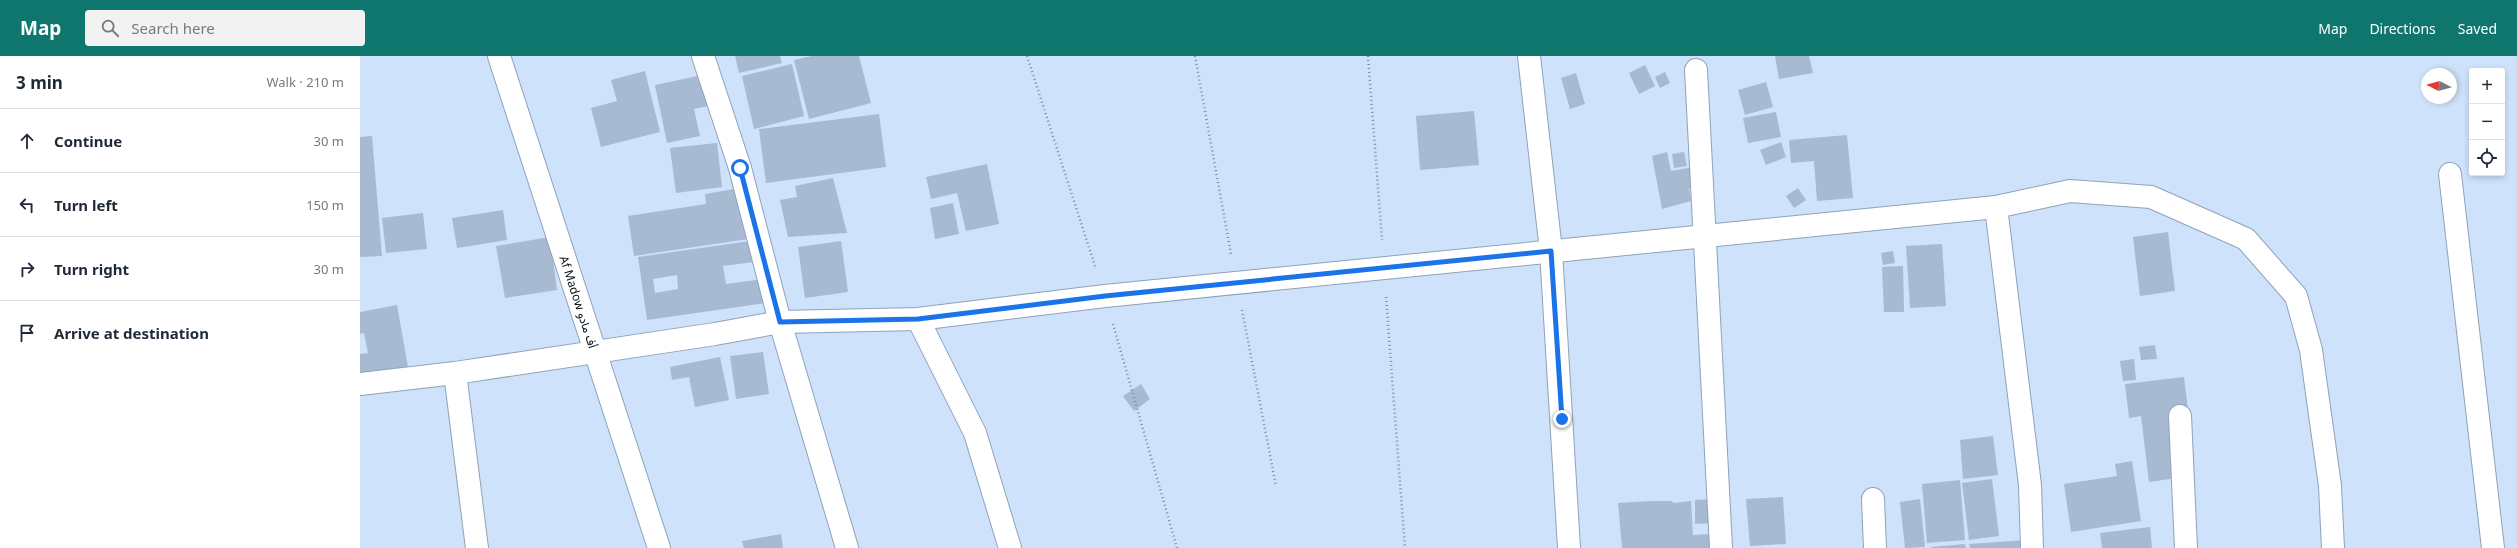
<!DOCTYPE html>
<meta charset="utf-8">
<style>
:root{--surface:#fff;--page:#f2f2f3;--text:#1f2937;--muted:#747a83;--line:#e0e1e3;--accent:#0f766e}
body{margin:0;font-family:"Noto Sans",Vazirmatn,sans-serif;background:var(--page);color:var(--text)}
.controls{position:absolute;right:12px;top:12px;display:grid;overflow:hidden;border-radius:4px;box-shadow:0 2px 6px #0003}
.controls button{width:36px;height:36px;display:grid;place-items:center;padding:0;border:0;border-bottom:1px solid var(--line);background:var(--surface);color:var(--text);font:20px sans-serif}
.compass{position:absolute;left:2061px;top:12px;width:36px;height:36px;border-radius:50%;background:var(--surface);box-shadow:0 2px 6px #0003;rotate:276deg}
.stop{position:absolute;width:12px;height:12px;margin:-9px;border:3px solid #1a73e8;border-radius:50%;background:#fff}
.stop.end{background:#1a73e8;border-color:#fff;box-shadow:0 1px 4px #0008}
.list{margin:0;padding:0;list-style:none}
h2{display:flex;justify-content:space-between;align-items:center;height:52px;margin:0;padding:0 16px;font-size:17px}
h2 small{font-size:13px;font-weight:400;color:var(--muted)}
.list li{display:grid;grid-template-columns:26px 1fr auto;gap:12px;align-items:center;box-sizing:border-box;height:64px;padding:0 16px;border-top:1px solid var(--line)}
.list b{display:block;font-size:15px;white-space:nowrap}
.list em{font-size:13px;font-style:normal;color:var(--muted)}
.icon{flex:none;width:22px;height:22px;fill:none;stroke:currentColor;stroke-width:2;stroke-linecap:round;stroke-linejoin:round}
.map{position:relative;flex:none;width:2157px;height:492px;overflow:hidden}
header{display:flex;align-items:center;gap:24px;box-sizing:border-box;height:56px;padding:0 20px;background:var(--accent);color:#fff}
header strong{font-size:19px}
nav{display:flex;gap:22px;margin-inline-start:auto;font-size:14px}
.search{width:280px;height:36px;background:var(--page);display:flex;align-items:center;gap:10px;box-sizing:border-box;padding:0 14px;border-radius:4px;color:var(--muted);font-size:15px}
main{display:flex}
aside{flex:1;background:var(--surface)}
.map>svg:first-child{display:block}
.building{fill:#a7bad2;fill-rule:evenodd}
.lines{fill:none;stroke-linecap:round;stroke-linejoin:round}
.minor-casing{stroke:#90a2ba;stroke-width:24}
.path{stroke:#7d8c9e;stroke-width:2.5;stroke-dasharray:1 3;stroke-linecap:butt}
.minor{stroke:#fff;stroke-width:22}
.route{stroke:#1a73e8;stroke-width:5}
.labels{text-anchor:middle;stroke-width:4;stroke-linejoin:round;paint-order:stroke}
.street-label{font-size:12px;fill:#0b121a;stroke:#fff}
</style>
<header>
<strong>Map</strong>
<div class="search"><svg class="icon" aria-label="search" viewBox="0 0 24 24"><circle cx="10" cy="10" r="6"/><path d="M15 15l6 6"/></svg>Search here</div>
<nav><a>Map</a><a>Directions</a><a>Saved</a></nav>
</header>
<main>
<aside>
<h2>3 min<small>Walk · 210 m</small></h2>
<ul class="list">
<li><svg class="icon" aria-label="ahead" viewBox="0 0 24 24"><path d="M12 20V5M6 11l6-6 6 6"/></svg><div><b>Continue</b></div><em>30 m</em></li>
<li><svg class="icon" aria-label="left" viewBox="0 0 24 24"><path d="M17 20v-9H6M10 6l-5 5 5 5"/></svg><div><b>Turn left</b></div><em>150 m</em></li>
<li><svg class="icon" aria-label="right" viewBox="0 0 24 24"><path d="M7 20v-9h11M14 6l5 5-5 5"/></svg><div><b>Turn right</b></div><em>30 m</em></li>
<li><svg class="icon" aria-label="arrive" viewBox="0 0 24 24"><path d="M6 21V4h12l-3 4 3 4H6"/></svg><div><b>Arrive at destination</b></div></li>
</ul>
</aside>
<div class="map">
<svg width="2157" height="492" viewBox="0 0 2157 492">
<rect width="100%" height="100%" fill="#cee2fb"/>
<g class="building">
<path d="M375 0H420L422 7 379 17Z"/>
<path d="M452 0H499L511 47 449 63 434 4Z"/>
<path d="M1415 0H1449L1453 17 1419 23Z"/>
<path d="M432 8 444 60 394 73 382 20Z"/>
<path d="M1285 9 1295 30 1279 38 1269 17Z"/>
<path d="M285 15 300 76 241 91 231 52 257 45 251 24Z"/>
<path d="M1305 16 1310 27 1300 32 1295 21Z"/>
<path d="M1216 17 1225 48 1210 53 1201 22Z"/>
<path d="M342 19 348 50 334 53 340 80 307 87 295 29Z"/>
<path d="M1406 26 1413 51 1385 59 1378 34Z"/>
<path d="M1114 55 1119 109 1060 114 1056 60Z"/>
<path d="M1416 56 1421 81 1388 87 1383 62Z"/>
<path d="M519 58 526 111 406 127 399 73Z"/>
<path d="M1487 79 1493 142 1457 145 1454 105 1431 107 1429 84Z"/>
<path d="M12 80 22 200 0 201V81Z"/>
<path d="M1421 86 1426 101 1406 109 1400 94Z"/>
<path d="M357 87 362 131 316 137 310 92Z"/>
<path d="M1307 96 1311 115 1334 111 1337 130 1329 132 1331 145 1302 153 1292 100Z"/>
<path d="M1324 96 1327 110 1314 112 1312 98Z"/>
<path d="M627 108 639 168 606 175 597 137 571 143 566 121Z"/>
<path d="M473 122 487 177 428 181 420 144 437 141 435 130Z"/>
<path d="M380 132 388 183 274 200 268 160 346 148 345 138Z"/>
<path d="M1438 132 1446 144 1434 152 1426 140Z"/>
<path d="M593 147 599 178 575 183 570 152Z"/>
<path d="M143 154 147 184 97 192 92 162Z"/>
<path d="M63 157 67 193 26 197 22 162Z"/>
<path d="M1808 176 1815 235 1780 240 1773 181Z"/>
<path d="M190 181 197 234 145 242 136 190Z"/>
<path d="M397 184 406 247 287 264 278 201ZM394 206 397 224 366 228 363 210ZM317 219 318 233 295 237 293 223Z"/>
<path d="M481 185 488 236 445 242 438 191Z"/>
<path d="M1582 188 1586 250 1550 252 1546 190Z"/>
<path d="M1533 195 1535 207 1523 209 1521 197Z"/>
<path d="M1543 210 1544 256H1524L1522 211Z"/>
<path d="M37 249 48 311 0 319V298L8 297 4 277 0 278V256Z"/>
<path d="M1795 289 1797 303 1781 304 1779 291Z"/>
<path d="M403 296 409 338 376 343 370 300Z"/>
<path d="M360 301 369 344 335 351 329 321 312 324 310 311Z"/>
<path d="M1774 303 1776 324 1763 325 1760 305Z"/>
<path d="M1824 321 1828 354 1824 421 1789 426 1781 360 1769 362 1765 328Z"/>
<path d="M781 328 790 343 774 355 763 340Z"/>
<path d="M1633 380 1638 419 1603 423 1600 384Z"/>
<path d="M1772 405 1781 465 1711 476 1704 428 1757 420 1755 408Z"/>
<path d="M1632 423 1639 480 1609 484 1602 427Z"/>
<path d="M1600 424 1605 484 1567 487 1562 428Z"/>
<path d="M1423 441 1426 488 1390 490 1386 443Z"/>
<path d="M1355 443 1357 467 1335 468V444Z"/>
<path d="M1560 443 1565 491 1545 492 1540 446Z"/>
<path d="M1291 445H1312L1313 447 1331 445 1333 479 1350 478 1351 492H1262L1258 447Z"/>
<path d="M1790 471 1792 492H1742L1740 477Z"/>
<path d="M421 478 423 492H384L382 485Z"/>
<path d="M1666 484 1667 492H1610L1609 488Z"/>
<path d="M1605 488 1606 492H1572L1571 491Z"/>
</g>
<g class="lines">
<defs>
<g id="minor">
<path d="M139 0 299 492"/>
<path d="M343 0 380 112 420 266 487 492"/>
<path d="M1169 0 1191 195 1209 492"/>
<path d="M1336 14 1361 492"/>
<path d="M2090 118 2133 492"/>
<path d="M1636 151 1670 429 1672 492"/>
<path d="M558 263 615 377 650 492"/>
<path d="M95 317 117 492"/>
<path d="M0 328 95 317 355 278 420 266 558 263 745 240 1636 151 1710 135 1791 141 1886 183 1936 240 1951 294 1970 430 1973 492"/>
<path d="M1820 360 1826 492"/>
<path d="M1513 443 1515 492"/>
</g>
</defs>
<use href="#minor" class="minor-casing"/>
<g class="path">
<path d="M667 0 736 213"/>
<path d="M835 0 871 198"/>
<path d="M1008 0 1022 184"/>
<path d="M1026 241 1045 492"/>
<path d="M882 254 916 430"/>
<path d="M753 268 817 492"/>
</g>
<use href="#minor" class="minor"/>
</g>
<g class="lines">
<path class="route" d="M380 112 420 266 558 263 745 240 1191 195 1202 363"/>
</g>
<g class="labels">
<g class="street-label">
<text transform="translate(218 246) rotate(72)" y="4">Af Madow أف مادو</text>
</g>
</g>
</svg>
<div class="controls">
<button>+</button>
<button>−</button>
<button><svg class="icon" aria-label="locate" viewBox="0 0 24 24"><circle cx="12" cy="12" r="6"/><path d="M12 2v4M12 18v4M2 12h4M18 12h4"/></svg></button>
</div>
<svg class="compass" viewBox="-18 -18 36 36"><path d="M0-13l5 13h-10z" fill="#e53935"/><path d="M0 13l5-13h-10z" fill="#747a83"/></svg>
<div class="stop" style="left:380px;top:112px"></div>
<div class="stop end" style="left:1202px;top:363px"></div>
</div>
</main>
